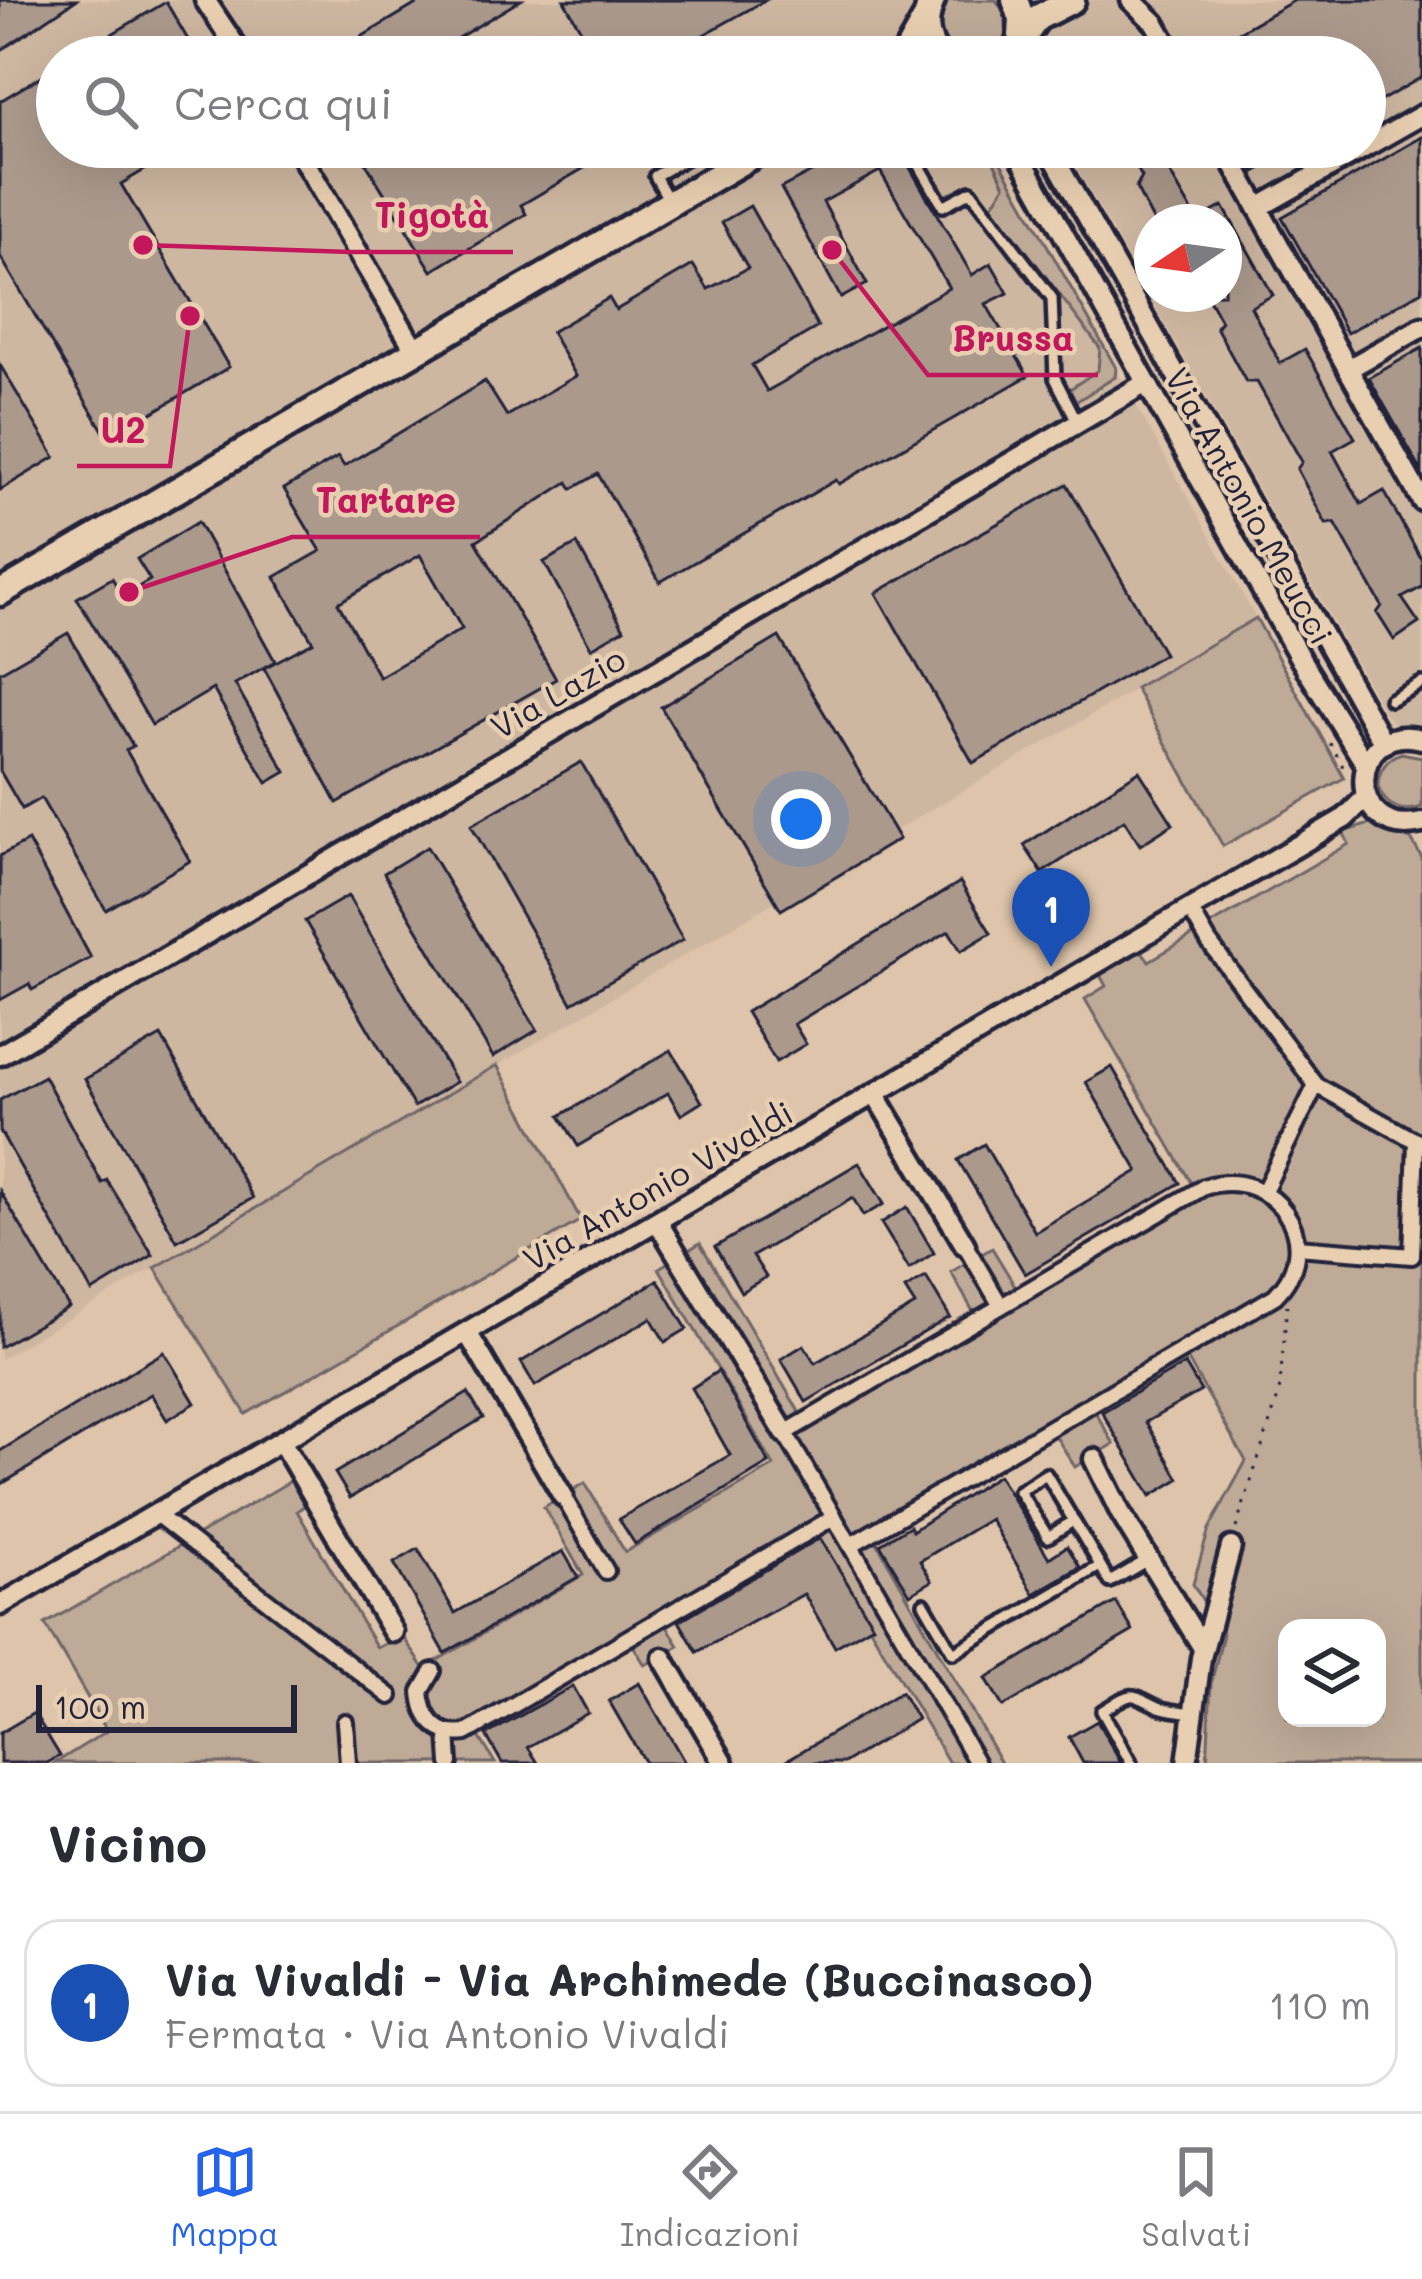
<!DOCTYPE html>
<html lang="it">
<meta charset="utf-8">
<style>
:root{--surface:#fff;--page:#f2f2f3;--text:#2b2b33;--muted:#7c7c81;--line:#e1e1e2;--accent:#2563eb}
body{margin:0;font-family:Mali,sans-serif;background:var(--page);color:var(--text)}
.controls{position:absolute;right:36px;bottom:36px;display:grid;overflow:hidden;border-radius:24px;box-shadow:0 12px 48px #0002}
.controls button{width:108px;height:108px;display:grid;place-items:center;padding:0;border:0;border-bottom:3px solid var(--line);background:var(--surface);color:var(--text);font:60px sans-serif}
.compass{position:absolute;left:1134px;top:204px;width:108px;height:108px;border-radius:50%;background:var(--surface);box-shadow:0 12px 48px #0002;rotate:257deg}
.scale{position:absolute;left:36px;bottom:30px;width:261px;box-sizing:border-box;padding-left:12px;border:6px solid #22223b;border-top:0;font-size:33px;line-height:42px;white-space:nowrap;color:#22223b;-webkit-text-stroke:9px #e9cfb1;paint-order:stroke}
.you{position:absolute;left:801px;top:819px;width:42px;height:42px;margin:-30px;border:9px solid #fff;border-radius:50%;background:#1a73e8;box-shadow:0 0 0 18px #1a73e833}
.badge{display:grid;place-items:center;width:78px;height:78px;border-radius:50%;background:var(--accent);color:#fff;font-size:39px;font-weight:700}
.pin{position:absolute;translate:-50% -99px;filter:drop-shadow(0 3px 6px #0008)}
.pin::after{content:'';position:absolute;top:63px;width:42px;height:36px;background:inherit;clip-path:polygon(0 0,100% 0,50% 100%)}
.list{margin:0;padding:0;list-style:none}
h2{display:flex;justify-content:space-between;align-items:center;height:156px;margin:0;padding:0 48px;font-size:51px}
h2 small{font-size:39px;font-weight:400;color:var(--muted)}
.list li{display:grid;grid-template-columns:78px 1fr auto;gap:36px;align-items:center;box-sizing:border-box;height:168px;margin:0 24px 24px;padding:0 24px;border:3px solid var(--line);border-radius:36px}
.list b{display:block;font-size:45px;white-space:nowrap}
.list p{margin:0;font-size:39px;white-space:nowrap;color:var(--muted)}
.list em{font-size:39px;font-style:normal;color:var(--muted)}
.icon{flex:none;width:66px;height:66px;fill:none;stroke:currentColor;stroke-width:2;stroke-linecap:round;stroke-linejoin:round}
.map{position:relative;flex:none;width:1422px;height:1763px;overflow:hidden}
.search{position:absolute;background:var(--surface);box-shadow:0 12px 48px #0002;left:36px;right:36px;top:36px;height:132px;display:flex;align-items:center;gap:30px;box-sizing:border-box;padding:0 42px;border-radius:66px;color:var(--muted);font-size:45px}
.sheet{height:348px;background:var(--surface)}
nav{display:flex;justify-content:space-around;align-items:center;box-sizing:border-box;height:168px;border-top:3px solid var(--line);background:var(--surface);font-size:33px;color:var(--muted)}
nav a{display:grid;justify-items:center;gap:6px}
nav .on{color:var(--accent)}
.map>svg:first-child{display:block}
.built{fill:#ceb7a1;fill-rule:evenodd}
.green{fill:#beaa97;stroke:#706669;stroke-width:3;fill-rule:evenodd}
.building{fill:#ab998c;stroke:#22223b;stroke-width:3;fill-rule:evenodd}
.lines{fill:none;stroke-linecap:round;stroke-linejoin:round}
.service-casing{stroke:#22223b;stroke-width:18}
.pedestrian-casing{stroke:#22223b;stroke-width:22}
.minor-casing{stroke:#22223b;stroke-width:27}
.tertiary-casing{stroke:#22223b;stroke-width:33}
.path{stroke:#22223b;stroke-width:3;stroke-dasharray:3 9;stroke-linecap:butt}
.service{stroke:#e9cfb1;stroke-width:9}
.pedestrian{stroke:#e9cfb1;stroke-width:14}
.minor{stroke:#e9cfb1;stroke-width:18}
.tertiary{stroke:#e9cfb1;stroke-width:24}
.labels{text-anchor:middle;stroke-width:9;stroke-linejoin:round;paint-order:stroke}
.street-label{font-size:33px;fill:#22223b;stroke:#e9cfb1}
.leader{fill:none;stroke:#c2185b;stroke-width:4.5}
.callout-dot{fill:#c2185b;stroke:#e9cfb1;stroke-width:4.5}
.callout-label{font-size:36px;text-anchor:middle;font-weight:bold;fill:#c2185b;stroke:#e9cfb1;stroke-width:9;stroke-linejoin:round;paint-order:stroke}
</style>
<div class="map">
<svg width="1422" height="1763" viewBox="0 0 1422 1763">
<rect width="100%" height="100%" fill="#ddc4aa"/>
<filter id="ink" filterUnits="userSpaceOnUse"><feTurbulence type="fractalNoise" baseFrequency=".00833" numOctaves="2"/><feDisplacementMap in="SourceGraphic" scale="24" xChannelSelector="R" yChannelSelector="G"/><feConvolveMatrix kernelMatrix="1 2 1 2 8 2 1 2 1" color-interpolation-filters="sRGB"/></filter>
<g filter="url(#ink)">
<g class="built">
<path d="M0 0H907L939 57H57V147H990L1256 618 0 1359Z"/>
<path d="M982 0H1422V759L1384 712 1065 147H1365V57H1014ZM1152 222H1224V294H1152Z"/>
</g>
<g class="green">
<path d="M946 0H996C1011 19 1009 38 993 56L951 57 940 46 937 13Z"/>
<path d="M987 147H992L1116 368 1115 377 1074 403 1067 391 1098 370 1100 348 992 206 1005 185Z"/>
<path d="M1256 618 1344 778 1223 846 1135 688Z"/>
<path d="M1401 753 1422 757V807C1381 822 1360 770 1401 753Z"/>
<path d="M1370 824 1411 839 1422 858V1763H1207L1211 1684 1223 1634 1193 1584 1209 1529 1246 1461 1185 1355 1093 1408 1114 1444 1075 1467 1053 1432 874 1537 1001 1763H949L814 1532 665 1622 679 1646 645 1665 631 1642 477 1733 495 1763H55L107 1731 45 1624 294 1479 308 1503 297 1511 377 1648 402 1635 424 1668 583 1575 544 1507 585 1483 625 1552 774 1466 659 1268 700 1243 801 1415 975 1315 951 1272 992 1248 1017 1289 1194 1188 1085 999 1106 986 1100 975 1141 950 1149 961 1349 844 1343 832ZM1287 1628H1377V1718H1287Z"/>
<path d="M497 1065 581 1220 246 1414 155 1268Z"/>
</g>
<g class="building">
<path d="M0 0H76L0 51Z"/>
<path d="M423 0H521L426 57H328Z"/>
<path d="M564 0H766L664 57H596Z"/>
<path d="M1295 0H1422V77L1365 110V57H1195Z"/>
<path d="M166 2 198 57H73Z"/>
<path d="M542 31 557 57H498Z"/>
<path d="M57 67V147H183L121 184 229 367 108 439 0 256V101Z"/>
<path d="M1422 137V291L1347 333 1282 217Z"/>
<path d="M356 147H620L521 205 526 214 432 271Z"/>
<path d="M880 147H898L972 275 991 263 1008 293 986 304 1028 376 839 484 836 480 660 582 598 474 572 489 568 482 476 541 556 679 337 803 264 668 313 642 275 577 321 551 284 489 338 457 344 466 485 381 507 416 576 376 551 332 609 298 616 310 693 265 708 289 748 268 722 222 750 206 818 327 752 365 767 391 949 288 880 171 823 202 867 284 841 298 781 188 848 153 854 164ZM420 555 462 629 379 677 338 603Z"/>
<path d="M1125 147H1204L1167 168 1197 220 1223 206 1273 295 1251 307 1280 363 1305 349 1355 438 1332 451 1361 504 1384 491 1422 560V587L1402 598 1419 623 1394 640 1377 613 1382 606 1335 523 1326 524 1297 469 1302 462 1257 382H1246L1216 327 1221 321 1206 294H1224V222H1154L1136 188 1142 177Z"/>
<path d="M1241 147H1300L1255 172Z"/>
<path d="M1422 348V472L1369 378Z"/>
<path d="M0 365 55 457 0 490Z"/>
<path d="M1067 484 1164 654 973 763 876 593Z"/>
<path d="M198 522 275 661 235 684 286 772 267 783 213 689 152 725 77 598 112 578 123 596 150 580 137 559Z"/>
<path d="M577 544 624 629 591 648 544 562Z"/>
<path d="M68 633 133 746 126 750 190 861 106 910 41 798 22 809 0 771V672Z"/>
<path d="M779 637 899 839 781 910 661 707Z"/>
<path d="M581 762 683 940 572 1003 471 825Z"/>
<path d="M1139 771 1173 824 1140 845 1124 820 1042 873 1024 845Z"/>
<path d="M28 841 91 958 32 990 29 984 0 1000V856Z"/>
<path d="M427 847 537 1030 493 1057 384 873Z"/>
<path d="M960 882 991 933 961 951 949 931 794 1024 806 1044 776 1062 746 1012Z"/>
<path d="M348 896 456 1082 414 1107 305 921Z"/>
<path d="M161 1036 253 1198 177 1241 85 1079Z"/>
<path d="M671 1050 702 1102 681 1115 668 1093 578 1146 560 1116Z"/>
<path d="M1112 1067 1180 1183 1025 1274 958 1160 984 1144 1035 1232 1138 1171 1086 1082Z"/>
<path d="M44 1076 102 1183 107 1180 153 1255 92 1292 0 1131V1100Z"/>
<path d="M859 1163 884 1204 863 1216 853 1198 753 1256 766 1277 741 1292 715 1247Z"/>
<path d="M0 1191 69 1307 0 1347Z"/>
<path d="M907 1207 934 1253 909 1269 881 1223Z"/>
<path d="M926 1277 950 1317 806 1402 781 1359 804 1345 815 1363 915 1305 905 1289Z"/>
<path d="M658 1280 687 1329 665 1342 651 1318 535 1386 521 1362Z"/>
<path d="M164 1352 195 1403 167 1420 151 1394 0 1485V1451Z"/>
<path d="M1185 1364 1201 1391 1146 1422 1179 1479 1151 1496 1102 1412Z"/>
<path d="M718 1371 769 1463 635 1544 619 1519 730 1455 692 1388Z"/>
<path d="M468 1393 483 1418 350 1498 335 1473Z"/>
<path d="M998 1475 1049 1558 1067 1546 1080 1567 1034 1594 990 1519 920 1561 932 1581 910 1594 880 1544 910 1526 912 1531Z"/>
<path d="M820 1538 873 1625 835 1647 804 1594 697 1652 679 1621Z"/>
<path d="M418 1549 455 1613 563 1551 578 1577 445 1653 394 1563Z"/>
<path d="M1116 1602 1133 1631 1003 1707 986 1678Z"/>
<path d="M639 1683 685 1763H645L609 1701Z"/>
<path d="M573 1686 588 1713 528 1747 538 1763H502L486 1735Z"/>
<path d="M901 1692 917 1719 844 1763H782Z"/>
<path d="M34 1713 60 1756 47 1763H0V1733Z"/>
<path d="M1097 1721 1121 1763H1083L1069 1737Z"/>
</g>
<g class="lines">
<defs>
<g id="service">
<path d="M909 147 943 206 971 191 1052 298 1055 378 1078 423"/>
<path d="M668 199 655 176 706 147"/>
<path d="M1390 700 1422 683"/>
<path d="M1073 1521 1048 1537 1019 1491 1046 1474 1110 1582 1149 1559"/>
<path d="M924 1603 953 1653 1100 1566"/>
<path d="M1131 1763 1102 1711C1135 1691 1127 1692 1159 1707 1168 1711 1182 1711 1191 1713"/>
</g>
<g id="pedestrian">
<path d="M1190 909 1209 942 1316 1085 1416 1141"/>
<path d="M1264 1191 1316 1085"/>
<path d="M965 1245 1001 1306"/>
<path d="M1297 1247 1412 1256 1416 1141"/>
<path d="M563 1496 606 1571"/>
<path d="M156 1514 390 1696"/>
<path d="M851 1545 1275 1296C1329 1242 1273 1165 1204 1187L785 1433 977 1763"/>
<path d="M433 1671 421 1692C423 1719 438 1737 466 1733L834 1517"/>
<path d="M345 1722 348 1763"/>
<path d="M448 1733 450 1763"/>
</g>
<g id="minor">
<path d="M205 0 243 57"/>
<path d="M1131 0 1155 23 1174 57"/>
<path d="M296 147 417 353"/>
<path d="M1015 147 1301 660 1366 765"/>
<path d="M1048 147 1384 744"/>
<path d="M1224 147 1422 501"/>
<path d="M1258 208 1422 115"/>
<path d="M1348 369 1422 327"/>
<path d="M1422 739C1347 719 1343 841 1422 823"/>
<path d="M0 1055 1146 383"/>
<path d="M875 1094 965 1245"/>
<path d="M657 1221 785 1433"/>
<path d="M467 1332 563 1496"/>
<path d="M281 1441 393 1632"/>
<path d="M1094 1459 1121 1514 1203 1648"/>
<path d="M0 1605 1345 818 1366 797"/>
<path d="M663 1658 724 1763"/>
<path d="M1187 1763 1201 1658 1231 1547"/>
</g>
<g id="tertiary">
<path d="M932 0C923 21 924 38 938 57"/>
<path d="M1015 0 1022 19 1021 36"/>
<path d="M904 57 925 20"/>
<path d="M1010 57 1037 18 1072 0"/>
<path d="M0 593 767 147"/>
</g>
</defs>
<use href="#service" class="service-casing"/>
<use href="#pedestrian" class="pedestrian-casing"/>
<use href="#minor" class="minor-casing"/>
<use href="#tertiary" class="tertiary-casing"/>
<g class="path">
<path d="M1330 743 1346 772"/>
<path d="M1236 1528 1279 1394 1287 1305"/>
</g>
<use href="#service" class="service"/>
<use href="#pedestrian" class="pedestrian"/>
<use href="#minor" class="minor"/>
<use href="#tertiary" class="tertiary"/>
</g>
</g>
<g class="labels">
<g class="street-label">
<text transform="translate(1249 506) rotate(61)" y="12">Via Antonio Meucci</text>
<text transform="translate(558 693) rotate(-30)" y="12">Via Lazio</text>
<text transform="translate(658 1186) rotate(-30)" y="12">Via Antonio Vivaldi</text>
</g>
</g>
<path class="leader" d="M143 245L350 252H513M832 250L928 375H1098M190 316L170 466H77M129 592L292 537H480"/>
<g class="callout-dot">
<circle cx="143" cy="245" r="12"/>
<circle cx="832" cy="250" r="12"/>
<circle cx="190" cy="316" r="12"/>
<circle cx="129" cy="592" r="12"/>
</g>
<g class="callout-label">
<text x="432" y="228">Tigotà</text>
<text x="1013" y="351">Brussa</text>
<text x="123" y="443">U2</text>
<text x="386" y="513">Tartare</text>
</g>
</svg>
<div class="controls">
<button><svg class="icon" aria-label="layers" viewBox="0 0 24 24"><path d="M12 4l9 5-9 5-9-5zM3 14l9 5 9-5"/></svg></button>
</div>
<svg class="compass" viewBox="-18 -18 36 36"><path d="M0-13l5 13h-10z" fill="#e53935"/><path d="M0 13l5-13h-10z" fill="#7c7c81"/></svg>
<div class="scale">100 m</div>
<div class="you"></div>
<div class="pin badge" style="left:1051px;top:967px;background:#1a4fb4">1</div>
<div class="search"><svg class="icon" aria-label="search" viewBox="0 0 24 24"><circle cx="10" cy="10" r="6"/><path d="M15 15l6 6"/></svg>Cerca qui</div>
</div>
<section class="sheet">
<h2>Vicino<small></small></h2>
<ul class="list">
<li><span class="badge" style="background:#1a4fb4">1</span><div><b>Via Vivaldi - Via Archimede (Buccinasco)</b><p>Fermata · Via Antonio Vivaldi</p></div><em>110 m</em></li>
</ul>
</section>
<nav>
<a class="on"><svg class="icon" aria-label="map" viewBox="0 0 24 24"><path d="M3 6l6-2 6 2 6-2v14l-6 2-6-2-6 2zM9 4v14M15 6v14"/></svg>Mappa</a>
<a><svg class="icon" aria-label="directions" viewBox="0 0 24 24"><path d="M12 3l9 9-9 9-9-9zM9 14v-3h6M13 9l2 2-2 2"/></svg>Indicazioni</a>
<a><svg class="icon" aria-label="saved" viewBox="0 0 24 24"><path d="M7 4h10v16l-5-4-5 4z"/></svg>Salvati</a>
</nav>
